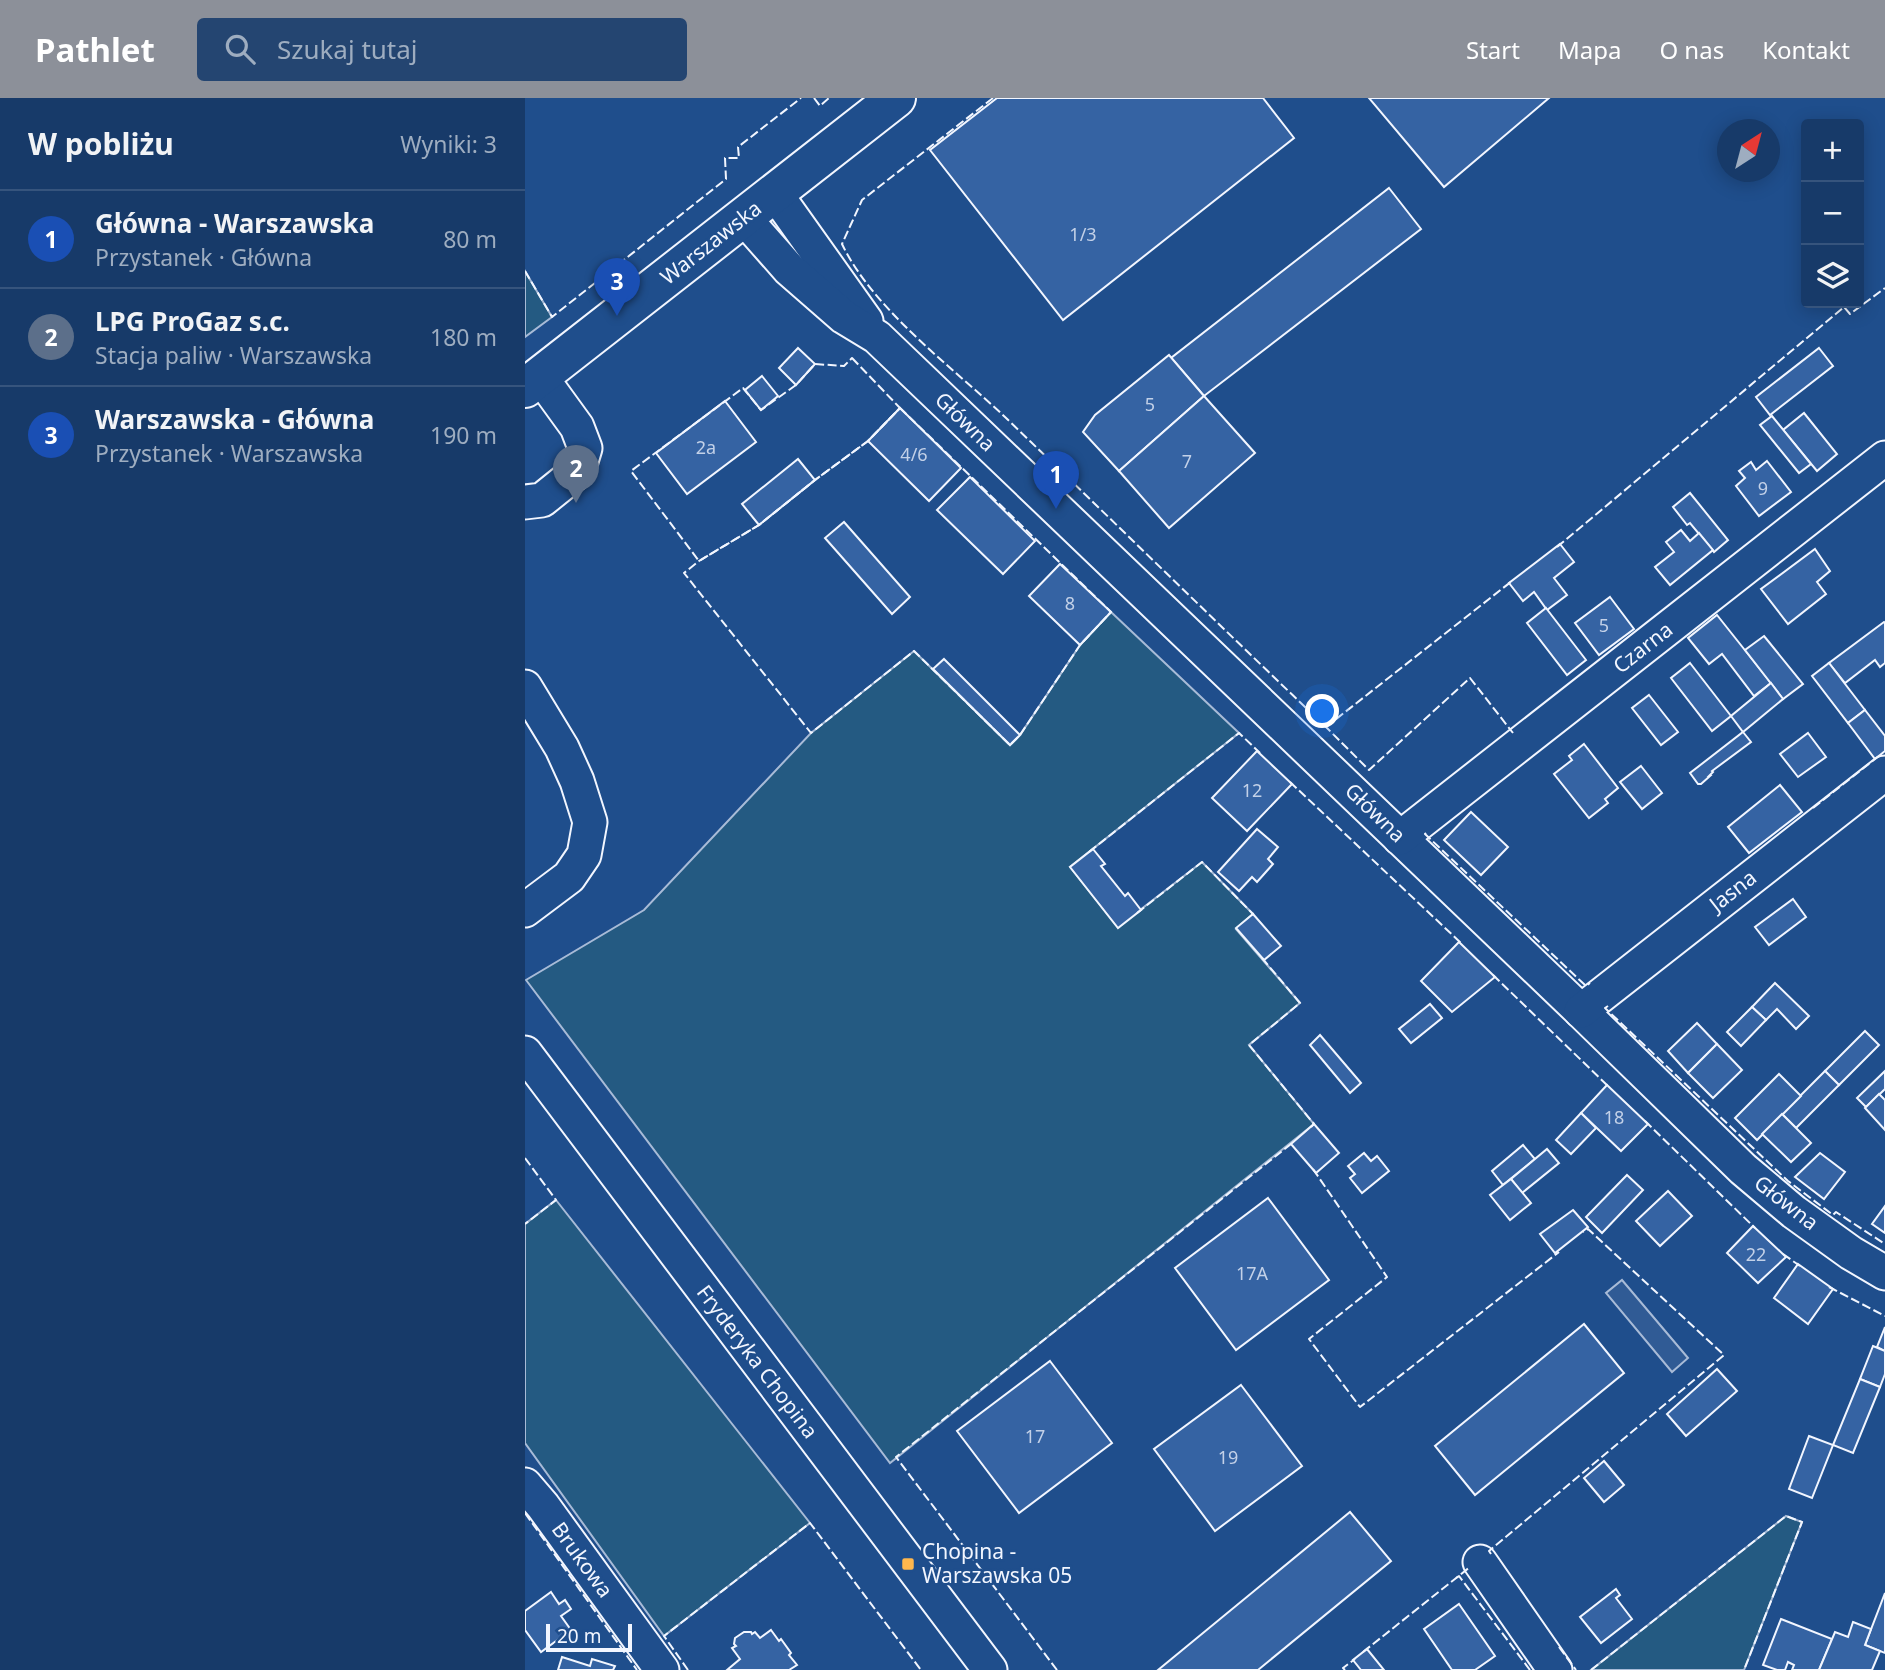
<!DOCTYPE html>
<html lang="pl">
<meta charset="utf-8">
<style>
:root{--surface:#173a69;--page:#244571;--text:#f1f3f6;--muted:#9eadc0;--line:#36547d;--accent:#8c9099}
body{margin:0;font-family:"Noto Sans",sans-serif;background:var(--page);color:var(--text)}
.controls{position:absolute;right:21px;top:21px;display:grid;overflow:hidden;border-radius:7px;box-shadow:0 4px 18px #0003}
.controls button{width:63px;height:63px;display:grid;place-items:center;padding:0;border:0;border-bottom:2px solid var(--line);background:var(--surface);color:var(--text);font:35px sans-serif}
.compass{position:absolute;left:1192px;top:21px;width:63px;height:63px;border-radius:50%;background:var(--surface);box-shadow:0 4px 18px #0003;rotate:36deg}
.scale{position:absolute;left:21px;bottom:18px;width:86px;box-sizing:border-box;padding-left:7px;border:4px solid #f2f6ff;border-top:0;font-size:19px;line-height:24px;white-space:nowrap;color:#f2f6ff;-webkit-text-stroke:5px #1f4e8c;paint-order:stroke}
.you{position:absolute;left:798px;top:614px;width:24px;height:24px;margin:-18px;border:5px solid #fff;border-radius:50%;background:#1a73e8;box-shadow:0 0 0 10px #1a73e833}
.badge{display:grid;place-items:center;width:46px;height:46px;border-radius:50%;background:var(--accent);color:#fff;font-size:23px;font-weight:700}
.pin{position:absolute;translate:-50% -58px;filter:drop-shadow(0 2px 4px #0008)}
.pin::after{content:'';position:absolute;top:37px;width:24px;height:21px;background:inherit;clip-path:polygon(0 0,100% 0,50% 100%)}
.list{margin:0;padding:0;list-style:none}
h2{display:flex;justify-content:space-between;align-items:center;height:91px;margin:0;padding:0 28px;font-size:30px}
h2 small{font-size:23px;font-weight:400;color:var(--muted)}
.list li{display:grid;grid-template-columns:46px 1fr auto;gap:21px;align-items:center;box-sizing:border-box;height:98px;padding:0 28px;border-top:2px solid var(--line)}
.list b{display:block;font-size:26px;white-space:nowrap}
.list p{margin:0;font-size:23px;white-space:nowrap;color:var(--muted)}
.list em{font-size:23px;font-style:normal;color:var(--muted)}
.icon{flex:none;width:38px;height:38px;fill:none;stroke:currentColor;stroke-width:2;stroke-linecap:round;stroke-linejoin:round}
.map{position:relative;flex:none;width:1360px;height:1572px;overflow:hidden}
header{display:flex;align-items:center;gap:42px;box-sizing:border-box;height:98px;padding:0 35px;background:var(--accent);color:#fff}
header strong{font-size:33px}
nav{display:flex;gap:38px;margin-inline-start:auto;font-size:24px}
.search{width:490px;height:63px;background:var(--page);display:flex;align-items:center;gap:18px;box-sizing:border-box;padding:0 24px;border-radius:7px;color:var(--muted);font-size:26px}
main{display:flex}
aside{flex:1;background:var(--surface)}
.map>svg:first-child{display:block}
.green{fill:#245a82;stroke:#a8bbd7;stroke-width:2}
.parking{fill:#305b95;stroke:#a8bbd7;stroke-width:2}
.building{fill:#3563a3;stroke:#f2f6ff;stroke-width:2}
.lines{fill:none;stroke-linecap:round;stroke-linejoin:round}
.minor-casing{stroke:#f2f6ff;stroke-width:37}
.major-casing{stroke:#f2f6ff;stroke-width:42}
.minor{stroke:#1f4e8c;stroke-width:33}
.major{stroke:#1f4e8c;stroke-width:38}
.fence{stroke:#f2f6ff;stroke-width:2;stroke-dasharray:9 3.5;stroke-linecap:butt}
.poi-dot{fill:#ffb74d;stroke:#1f4e8c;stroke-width:2.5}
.labels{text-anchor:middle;stroke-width:5;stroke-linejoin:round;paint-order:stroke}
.number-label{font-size:18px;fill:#c3d1e8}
.street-label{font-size:21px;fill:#f2f6ff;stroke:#1f4e8c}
.poi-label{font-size:21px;fill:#f2f6ff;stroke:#1f4e8c;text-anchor:start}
</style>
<header>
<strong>Pathlet</strong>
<div class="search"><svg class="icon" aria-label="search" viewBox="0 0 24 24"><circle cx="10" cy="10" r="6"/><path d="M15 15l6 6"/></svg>Szukaj tutaj</div>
<nav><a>Start</a><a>Mapa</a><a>O nas</a><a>Kontakt</a></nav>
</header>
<main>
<aside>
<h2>W pobliżu<small>Wyniki: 3</small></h2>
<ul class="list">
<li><span class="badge" style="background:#1a4fb4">1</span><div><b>Główna - Warszawska</b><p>Przystanek · Główna</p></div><em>80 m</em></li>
<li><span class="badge" style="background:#5c6f8a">2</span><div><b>LPG ProGaz s.c.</b><p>Stacja paliw · Warszawska</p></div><em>180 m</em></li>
<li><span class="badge" style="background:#1a4fb4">3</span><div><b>Warszawska - Główna</b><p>Przystanek · Warszawska</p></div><em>190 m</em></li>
</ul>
</aside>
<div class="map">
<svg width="1360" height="1572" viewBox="0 0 1360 1572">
<rect width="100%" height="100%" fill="#1f4e8c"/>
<g class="green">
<path d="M0 173 27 219 0 239Z"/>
<path d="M586 514 714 635 545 769 593 829 677 764 728 816 711 831 775 905 724 947 789 1026 365 1365 1 882 119 812 286 635 389 553 485 647 495 637 555 547Z"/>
<path d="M31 1102 285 1425 139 1538 0 1345V1126Z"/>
<path d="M1261 1418 1277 1424 1219 1572H1066Z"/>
</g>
<path class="parking" d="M1097 1182 1163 1260 1147 1274 1081 1195Z"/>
<g class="building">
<path d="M472 0H738L769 40 538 222 405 52Z"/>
<path d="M844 0H1024L919 89Z"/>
<path d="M864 90 896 131 679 298 646 260Z"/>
<path d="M273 250 290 266 271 287 254 270Z"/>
<path d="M1294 250 1308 268 1245 317 1231 299Z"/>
<path d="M644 257 679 298 594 373 558 334 570 317Z"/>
<path d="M237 278 253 298 236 312 220 292Z"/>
<path d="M679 298 730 355 644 430 594 373Z"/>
<path d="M200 303 231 344 162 396 131 355Z"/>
<path d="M375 310 436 370 404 403 343 343Z"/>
<path d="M1279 315 1312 356 1292 373 1258 332Z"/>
<path d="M1247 318 1286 366 1274 375 1235 327Z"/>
<path d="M273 361 290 382 234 427 217 406Z"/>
<path d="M1242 363 1266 394 1234 418 1211 388 1220 380 1214 373 1226 364 1231 372Z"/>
<path d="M445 379 510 443 478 476 412 412Z"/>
<path d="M1165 395 1203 442 1189 454 1165 425 1162 427 1148 409Z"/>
<path d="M319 424 385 499 367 516 300 440Z"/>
<path d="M1156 432 1165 443 1174 435 1188 452 1145 487 1130 469 1149 454 1141 444Z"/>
<path d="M1035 446 1049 464 1029 480 1042 497 1022 512 1009 494 998 503 984 485Z"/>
<path d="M1290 451 1305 473 1292 484 1301 496 1263 526 1236 491Z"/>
<path d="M535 466 586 514 555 547 504 498Z"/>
<path d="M1085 499 1109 531 1074 557 1050 525Z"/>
<path d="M1021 510 1061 562 1042 577 1002 525Z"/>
<path d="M1192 517 1246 585 1229 598 1197 556 1184 566 1163 540Z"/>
<path d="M1359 524 1360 525V565L1355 569 1350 562 1320 585 1304 565Z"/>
<path d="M1239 538 1278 586 1258 601 1220 552Z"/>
<path d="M419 561 495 637 485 647 408 571Z"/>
<path d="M1165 565 1206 618 1187 633 1146 580Z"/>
<path d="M1304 565 1340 612 1323 625 1287 578Z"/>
<path d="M1246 585 1258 601 1218 634 1206 618Z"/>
<path d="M1124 597 1153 634 1136 647 1107 610Z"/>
<path d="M1340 612 1360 638V653L1350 661 1323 625Z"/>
<path d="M1218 634 1226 644 1187 673 1188 674 1184 678H1185L1176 686H1173L1165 675Z"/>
<path d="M1283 635 1301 659 1273 679 1255 656Z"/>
<path d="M1059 646 1093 690 1080 701 1083 705 1064 720 1029 676 1047 662 1044 658Z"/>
<path d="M732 653 767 686 722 733 687 700Z"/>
<path d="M1116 668 1137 695 1117 711 1095 684Z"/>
<path d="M1255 687 1277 714 1224 755 1203 729Z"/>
<path d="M946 714 983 749 956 777 919 742Z"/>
<path d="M732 731 753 749 743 761 748 766 732 784 727 779 714 793 693 774Z"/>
<path d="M568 751 580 766 576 768 600 798 603 795 616 812 593 830 545 769Z"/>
<path d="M1268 801 1281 819 1244 847 1230 829Z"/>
<path d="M728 816 756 848 739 862 711 830Z"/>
<path d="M934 844 970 879 927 914 896 883Z"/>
<path d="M1250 885 1284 918 1271 931 1252 911 1241 922 1227 909Z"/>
<path d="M905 906 917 920 886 945 874 931Z"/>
<path d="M1227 909 1241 922 1216 948 1202 934Z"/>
<path d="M1172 925 1192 946 1163 975 1143 953Z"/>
<path d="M1340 933 1354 947 1314 987 1300 973Z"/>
<path d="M795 937 836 985 825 995 785 947Z"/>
<path d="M1192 946 1217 972 1188 1000 1163 975Z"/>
<path d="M1300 973 1314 987 1271 1030 1257 1016Z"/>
<path d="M1360 973V991L1341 1009 1332 1000Z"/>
<path d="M1254 976 1276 998 1232 1042 1210 1020Z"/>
<path d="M1082 987 1123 1026 1096 1053 1056 1015Z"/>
<path d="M1354 996 1360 1002V1032L1340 1010Z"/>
<path d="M1056 1015 1071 1030 1046 1056 1031 1042Z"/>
<path d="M1257 1016 1286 1045 1266 1064 1237 1036Z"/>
<path d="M789 1026 814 1055 791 1075 766 1046Z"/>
<path d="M998 1047 1010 1061 978 1087 967 1073Z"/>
<path d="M1022 1051 1034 1065 997 1095 986 1081Z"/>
<path d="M839 1055 846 1063 852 1058 864 1073 837 1095 825 1080 830 1076 823 1068Z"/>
<path d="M1295 1055 1320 1074 1299 1101 1270 1079Z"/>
<path d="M1102 1077 1118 1092 1077 1135 1061 1119Z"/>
<path d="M986 1081 1006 1105 985 1122 965 1097Z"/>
<path d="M1143 1093 1167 1118 1135 1148 1111 1123Z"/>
<path d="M743 1100 804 1182 711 1252 650 1170Z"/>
<path d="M1360 1108V1135L1347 1126Z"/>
<path d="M1048 1112 1063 1129 1030 1155 1015 1136Z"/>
<path d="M1228 1128 1261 1159 1233 1185 1202 1155Z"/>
<path d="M1273 1166 1308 1191 1283 1226 1249 1200Z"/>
<path d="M1059 1226 1099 1275 950 1397 910 1348Z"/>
<path d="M1360 1229V1253L1352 1249Z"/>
<path d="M1348 1248 1360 1253V1276L1355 1289 1335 1281Z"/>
<path d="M525 1263 587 1345 494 1415 432 1333Z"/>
<path d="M1192 1271 1212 1293 1161 1338 1142 1316Z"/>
<path d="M1335 1281 1355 1289 1328 1355 1308 1347Z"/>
<path d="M716 1287 777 1368 690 1433 629 1351Z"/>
<path d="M1284 1338 1308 1347 1287 1400 1264 1391Z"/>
<path d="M1079 1363 1099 1387 1079 1404 1059 1380Z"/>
<path d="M825 1414 866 1463 733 1572H633Z"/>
<path d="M1091 1491 1095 1497 1091 1500 1107 1521 1076 1545 1055 1519Z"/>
<path d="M26 1494 34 1506 40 1502 46 1511 36 1518 46 1532 16 1554 0 1532V1513Z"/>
<path d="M1360 1495V1555L1340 1547Z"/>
<path d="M934 1506 970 1558 950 1572H927L899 1531Z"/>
<path d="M1256 1521 1307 1541 1294 1572H1267L1269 1567 1263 1564 1260 1572H1252L1238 1567Z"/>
<path d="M1328 1524 1346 1531 1340 1547 1355 1553 1347 1572H1294L1310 1534 1323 1539Z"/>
<path d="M246 1532 254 1543 256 1541 266 1555 264 1557 272 1567 264 1572H202L215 1561 207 1550 211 1548 209 1546 210 1540 219 1534H226L227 1536 230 1534 235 1540Z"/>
<path d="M842 1551 859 1572H836L828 1562Z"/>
<path d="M37 1559 65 1568 67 1561 90 1568 88 1572H33Z"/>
</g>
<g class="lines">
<defs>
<g id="minor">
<path d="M250 95 341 223"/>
<path d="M219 120 264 171 319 219 352 239 1056 913 1218 1071 1269 1114 1326 1155 1360 1175"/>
<path d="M0 404 17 402 53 373 60 350 52 329 15 278"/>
<path d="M0 589 37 650 52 683 65 724 59 757 44 779 0 812"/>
<path d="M875 740 1360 360"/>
<path d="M1056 913 1360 675"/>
<path d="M0 955 465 1572"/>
<path d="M0 1387 18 1408 137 1572"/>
<path d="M955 1464 1030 1572"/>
</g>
<path id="major" d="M0 290 371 0"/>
</defs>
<use href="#minor" class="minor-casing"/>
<use href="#major" class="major-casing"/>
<use href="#minor" class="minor"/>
<use href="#major" class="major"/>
<g class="fence">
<path d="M289 0 295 8 304 0"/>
<path d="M468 0 337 102 317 146C348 211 427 269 480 319 587 422 693 526 801 629L987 483"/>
<path d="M0 173 27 219 201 81 200 60H214L213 49 276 0"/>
<path d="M327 260 375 310 343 343 290 382 234 427 174 463 106 373 218 290 236 312 271 287 290 266 319 268Z"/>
<path d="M375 310 586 514 555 547 495 637 485 647 389 553 286 635 159 475 174 463 234 427 290 382 343 343Z"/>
<path d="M1032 449 1319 209 1325 216 1360 190"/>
<path d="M803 627 801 629 844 672 945 580 988 635"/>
<path d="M765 684 936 845"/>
<path d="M1288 710 1354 658"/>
<path d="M901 735 900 736 1061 888 1065 885"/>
<path d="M564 754 714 635 735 655"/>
<path d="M612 815 677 764 728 816 727 817"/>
<path d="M737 860 775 905 724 947 789 1026 786 1029"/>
<path d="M968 877 1084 989"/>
<path d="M1083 908 1080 910 1263 1083 1308 1117 1311 1114 1360 1146"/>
<path d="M1120 1023 1230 1130"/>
<path d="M0 1060 31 1102 0 1126"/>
<path d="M788 1071 862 1179 784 1241 835 1309 1034 1154"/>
<path d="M1258 1156 1275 1168"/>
<path d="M1304 1189 1360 1218"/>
<path d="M0 1415 112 1572"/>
<path d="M966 1456 964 1453 1199 1257 1063 1131 1058 1134"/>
<path d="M931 1480 934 1478 1005 1572"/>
<path d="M1034 1549 1051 1572"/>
<path d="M838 1554 945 1469"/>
<path d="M163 1572 139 1538 285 1425 396 1572"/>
<path d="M532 1572 371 1359 766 1046 768 1047"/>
<path d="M820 1572 818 1570 830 1561"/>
<path d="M1066 1572 1261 1418 1277 1424 1219 1572"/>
</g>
</g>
<rect class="poi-dot" x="376" y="1459" width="14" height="14" rx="3.5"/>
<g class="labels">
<g class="number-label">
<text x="558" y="143">1/3</text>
<text x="625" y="313">5</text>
<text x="181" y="356">2a</text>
<text x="389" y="363">4/6</text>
<text x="662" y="370">7</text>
<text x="1238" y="397">9</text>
<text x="545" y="512">8</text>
<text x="1079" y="534">5</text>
<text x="727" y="699">12</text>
<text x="1089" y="1026">18</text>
<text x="1231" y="1163">22</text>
<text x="727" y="1182">17A</text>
<text x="510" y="1345">17</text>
<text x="703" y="1366">19</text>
</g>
<g class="street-label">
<text transform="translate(186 145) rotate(-38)" y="7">Warszawska</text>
<text transform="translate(440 324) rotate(44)" y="7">Główna</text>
<text transform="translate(1118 550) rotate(-38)" y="7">Czarna</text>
<text transform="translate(850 715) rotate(44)" y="7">Główna</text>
<text transform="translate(1208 793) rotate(-38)" y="7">Jasna</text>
<text transform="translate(1261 1105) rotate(38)" y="7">Główna</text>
<text transform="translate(232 1264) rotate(53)" y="7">Fryderyka Chopina</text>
<text transform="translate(57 1462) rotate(54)" y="7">Brukowa</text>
</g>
<g class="poi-label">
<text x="397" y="1461">Chopina -<tspan x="397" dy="24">Warszawska 05</tspan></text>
</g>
</g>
</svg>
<div class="controls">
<button>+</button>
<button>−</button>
<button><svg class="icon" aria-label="layers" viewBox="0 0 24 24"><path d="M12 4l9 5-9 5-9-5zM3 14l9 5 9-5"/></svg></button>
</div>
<svg class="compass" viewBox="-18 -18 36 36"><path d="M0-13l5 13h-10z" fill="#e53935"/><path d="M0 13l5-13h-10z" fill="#9eadc0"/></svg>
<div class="scale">20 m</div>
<div class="you"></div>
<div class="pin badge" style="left:531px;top:411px;background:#1a4fb4">1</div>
<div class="pin badge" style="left:51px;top:405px;background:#5c6f8a">2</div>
<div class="pin badge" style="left:92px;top:218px;background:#1a4fb4">3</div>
</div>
</main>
